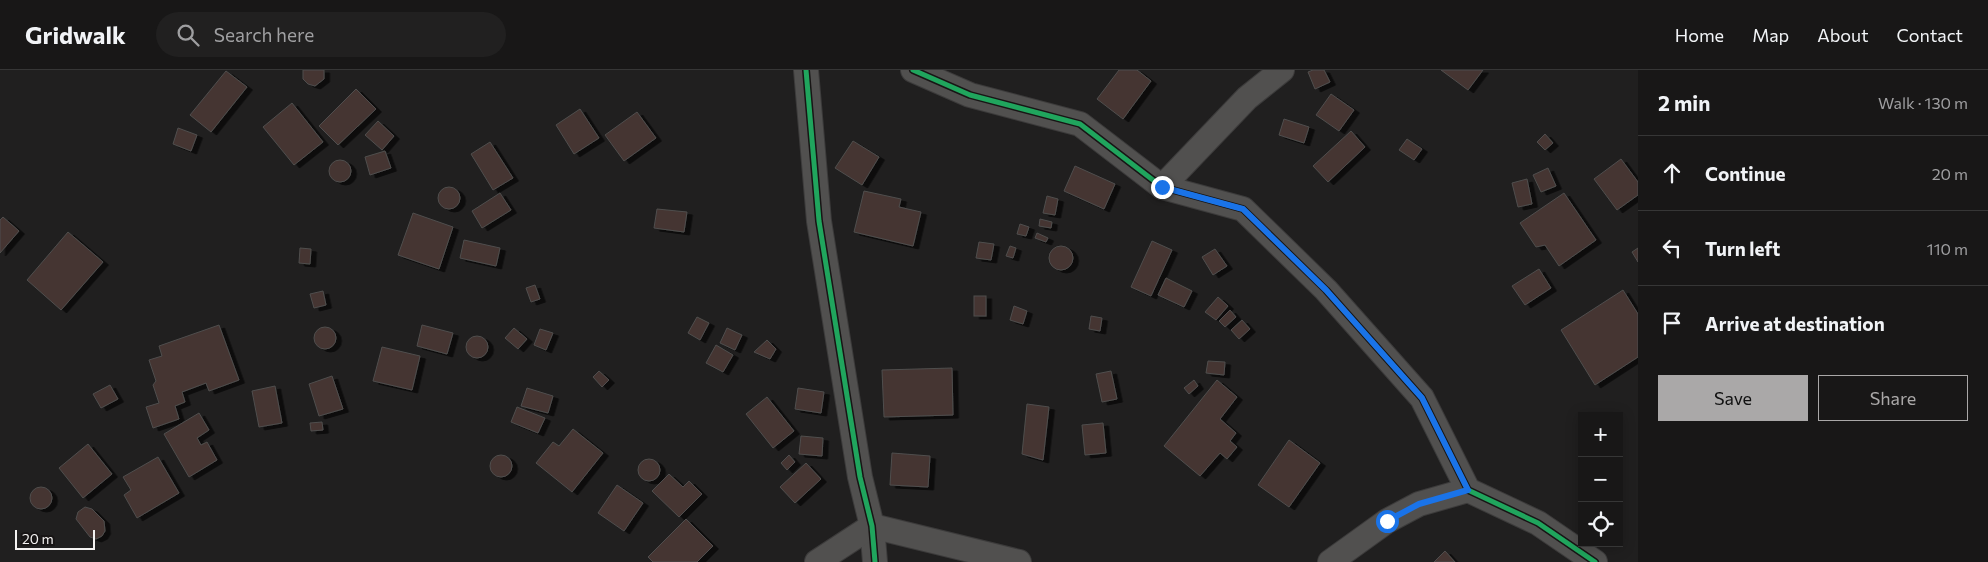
<!DOCTYPE html>
<meta charset="utf-8">
<style>
:root{--surface:#181717;--page:#212020;--text:#f1f3f6;--muted:#9f9fa1;--line:#363636;--accent:#aaa8a8}
body{margin:0;font-family:Commissioner,sans-serif;background:var(--page);color:var(--text)}
.controls{position:absolute;right:15px;bottom:15px;display:grid;overflow:hidden;border-radius:0px;box-shadow:0 2px 12px #0003}
.controls button{width:45px;height:45px;display:grid;place-items:center;padding:0;border:0;border-bottom:1px solid var(--line);background:var(--surface);color:var(--text);font:25px sans-serif}
.scale{position:absolute;left:15px;bottom:12px;width:80px;box-sizing:border-box;padding-left:5px;border:2px solid #f4f2f1;border-top:0;font-size:14px;line-height:18px;white-space:nowrap;color:#f4f2f1;-webkit-text-stroke:4px #181515;paint-order:stroke}
.stop{position:absolute;width:15px;height:15px;margin:-11px;border:4px solid #1a73e8;border-radius:50%;background:#fff}
.stop.end{background:#1a73e8;border-color:#fff;box-shadow:0 1px 5px #0008}
.list{margin:0;padding:0;list-style:none}
h2{display:flex;justify-content:space-between;align-items:center;height:65px;margin:0;padding:0 20px;font-size:21px}
h2 small{font-size:16px;font-weight:400;color:var(--muted)}
.list li{display:grid;grid-template-columns:32px 1fr auto;gap:15px;align-items:center;box-sizing:border-box;height:75px;padding:0 20px;border-top:1px solid var(--line)}
.list b{display:block;font-size:19px;white-space:nowrap}
.list em{font-size:16px;font-style:normal;color:var(--muted)}
.actions{display:flex;gap:10px;padding:15px 20px}
.actions a{flex:1;padding:11px 0;border:1px solid var(--accent);border-radius:0px;text-align:center;font-size:18px;color:var(--accent)}
.actions .main{background:var(--accent);color:#111}
.icon{flex:none;width:28px;height:28px;fill:none;stroke:currentColor;stroke-width:2;stroke-linecap:round;stroke-linejoin:round}
.map{position:relative;flex:none;width:1638px;height:492px;overflow:hidden}
header{display:flex;align-items:center;gap:30px;box-sizing:border-box;height:70px;padding:0 25px;background:var(--surface);border-bottom:1px solid var(--line)}
header strong{font-size:24px}
nav{display:flex;gap:28px;margin-inline-start:auto;font-size:18px}
.search{width:350px;height:45px;background:var(--page);display:flex;align-items:center;gap:12px;box-sizing:border-box;padding:0 18px;border-radius:28px;color:var(--muted);font-size:19px}
main{display:flex}
aside{flex:1;background:var(--surface)}
.map>svg:first-child{display:block}
.building{fill:#443432;stroke:#4f4e4d;filter:url(#shadow)}
.lines{fill:none;stroke-linecap:round;stroke-linejoin:round}
.minor-casing{stroke:#3c3b3b;stroke-width:26}
.minor{stroke:#51504f;stroke-width:24}
.cycleway-casing{stroke:#181515;stroke-width:8}
.cycleway{stroke:#20a55d;stroke-width:5}
.route{stroke:#1a73e8;stroke-width:6}
</style>
<header>
<strong>Gridwalk</strong>
<div class="search"><svg class="icon" aria-label="search" viewBox="0 0 24 24"><circle cx="10" cy="10" r="6"/><path d="M15 15l6 6"/></svg>Search here</div>
<nav><a>Home</a><a>Map</a><a>About</a><a>Contact</a></nav>
</header>
<main>
<div class="map">
<svg width="1638" height="492" viewBox="0 0 1638 492">
<defs>
<filter id="shadow"><feDropShadow dx="5.5" dy="3" stdDeviation="0" flood-color="#0009"/></filter>
</defs>
<rect width="100%" height="100%" fill="#201f1f"/>
<g class="building">
<path d="M303 0H324V9L315 16 308 14 303 9Z"/>
<path d="M1119 0H1137L1151 11 1123 49 1097 29Z"/>
<path d="M1313 0H1324L1330 12 1315 19 1308 2Z"/>
<path d="M1441 0H1483L1468 20Z"/>
<path d="M226 1 247 17 211 62 190 45Z"/>
<path d="M356 19 376 39 338 75 319 56Z"/>
<path d="M1331 24 1354 40 1339 61 1316 45Z"/>
<path d="M292 33 323 72 294 95 263 57Z"/>
<path d="M580 39 599 68 574 84 556 55Z"/>
<path d="M637 42 656 68 624 91 605 65Z"/>
<path d="M1284 49 1309 57 1304 73 1279 65Z"/>
<path d="M378 51 394 66 382 80 365 65Z"/>
<path d="M178 58 197 65 191 81 173 74Z"/>
<path d="M1351 61 1365 77 1328 112 1313 96Z"/>
<path d="M1545 64 1553 73 1545 80 1537 72Z"/>
<path d="M1407 69 1422 79 1414 90 1399 80Z"/>
<path d="M853 71 879 87 862 115 835 98Z"/>
<path d="M490 72 513 108 493 120 471 84Z"/>
<path d="M385 81 391 98 370 105 365 87Z"/>
<path d="M1621 89 1638 112V125L1617 140 1594 109Z"/>
<circle cx="340" cy="101" r="11"/>
<path d="M1075 96 1115 114 1104 139 1064 121Z"/>
<path d="M1548 98 1556 116 1541 122 1533 105Z"/>
<path d="M1527 109 1532 134 1518 137 1512 113Z"/>
<circle cx="449" cy="128" r="11"/>
<path d="M864 121 901 129 899 137 921 142 913 176 854 162Z"/>
<path d="M500 123 511 140 482 158 472 141Z"/>
<path d="M1564 123 1596 170 1559 196 1545 175 1536 177 1520 153Z"/>
<path d="M1047 126 1058 129 1055 145 1043 143Z"/>
<path d="M657 139 687 142 684 162 654 158Z"/>
<path d="M413 143 453 157 439 199 398 185Z"/>
<path d="M3 147 19 161 0 183V150Z"/>
<path d="M1040 149 1052 152 1051 158 1039 156Z"/>
<path d="M1020 154 1029 157 1026 166 1017 164Z"/>
<path d="M68 162 103 192 61 240 27 210Z"/>
<path d="M1037 163 1048 168 1046 172 1035 168Z"/>
<path d="M464 170 500 178 496 196 460 188Z"/>
<path d="M1152 171 1172 180 1151 226 1131 217Z"/>
<path d="M979 172 994 174 991 190 976 188Z"/>
<circle cx="1061" cy="188" r="12"/>
<path d="M1010 176 1016 178 1013 188 1006 186Z"/>
<path d="M300 178 311 179 310 194 299 193Z"/>
<path d="M1638 178V192L1632 182Z"/>
<path d="M1215 179 1227 196 1213 205 1202 187Z"/>
<path d="M1539 199 1551 218 1525 235 1512 216Z"/>
<path d="M1166 208 1192 221 1184 237 1158 225Z"/>
<path d="M535 215 540 229 531 232 526 218Z"/>
<path d="M1623 220 1638 244V287L1595 315 1561 260Z"/>
<path d="M323 221 326 235 314 238 310 224Z"/>
<rect x="974" y="226" width="12" height="20"/>
<path d="M1218 227 1228 236 1216 250 1205 242Z"/>
<path d="M1014 236 1027 241 1023 254 1010 250Z"/>
<path d="M1230 240 1236 247 1225 257 1219 251Z"/>
<path d="M1091 246 1102 248 1100 261 1089 259Z"/>
<path d="M697 247 709 253 700 270 688 263Z"/>
<path d="M1242 250 1250 259 1239 269 1231 260Z"/>
<path d="M219 255 239 310 209 321 206 313 182 322 185 332 175 336 179 349 153 358 146 337 159 333 153 315 156 311 149 290 162 286 159 276Z"/>
<path d="M422 255 453 263 447 284 417 276Z"/>
<circle cx="325" cy="268" r="11"/>
<path d="M514 258 527 269 518 279 505 268Z"/>
<path d="M727 258 742 265 735 280 720 273Z"/>
<path d="M540 259 553 263 546 280 534 275Z"/>
<circle cx="477" cy="277" r="11"/>
<path d="M767 270 776 279 770 289 754 282Z"/>
<path d="M716 275 733 285 723 302 706 293Z"/>
<path d="M382 277 420 286 412 320 373 311Z"/>
<path d="M1208 291 1225 292 1224 305 1206 303Z"/>
<path d="M952 298 953 345 884 347 882 300Z"/>
<path d="M599 301 609 310 602 317 593 307Z"/>
<path d="M1111 301 1117 329 1102 332 1096 304Z"/>
<path d="M332 306 343 339 319 346 309 314Z"/>
<path d="M1194 310 1198 316 1189 324 1184 318Z"/>
<path d="M1217 310 1237 327 1220 349 1236 363 1230 371 1237 377 1227 389 1220 383 1200 406 1164 376Z"/>
<path d="M110 315 118 329 101 338 93 324Z"/>
<path d="M275 316 282 353 259 357 252 321Z"/>
<path d="M527 318 553 326 548 343 521 336Z"/>
<path d="M798 318 824 322 821 343 795 339Z"/>
<path d="M767 327 794 361 773 378 746 344Z"/>
<path d="M1027 334 1049 337 1043 390 1022 384Z"/>
<path d="M517 337 545 348 538 363 511 352Z"/>
<path d="M199 343 209 360 197 368 201 375 207 372 217 390 189 407 164 364Z"/>
<path d="M322 352 323 360 311 361 310 353Z"/>
<path d="M1103 353 1106 383 1085 385 1082 355Z"/>
<path d="M573 359 603 383 572 422 536 393 553 372 559 376Z"/>
<path d="M801 366 823 368 822 386 799 384Z"/>
<path d="M1289 370 1320 393 1289 437 1258 415Z"/>
<path d="M88 374 112 404 83 428 59 398Z"/>
<path d="M892 383 930 386 928 417 890 415Z"/>
<circle cx="501" cy="396" r="11"/>
<path d="M789 385 795 392 787 400 781 393Z"/>
<path d="M158 387 179 423 137 448 124 425 131 420 123 407Z"/>
<circle cx="649" cy="400" r="11"/>
<path d="M806 393 821 409 795 433 780 417Z"/>
<path d="M669 404 683 417 689 411 702 424 679 447 652 421Z"/>
<path d="M617 415 643 433 624 461 598 443Z"/>
<circle cx="41" cy="428" r="11"/>
<path d="M85 437 92 439 104 451 105 461 102 466 96 469 90 467 76 449 78 442Z"/>
<path d="M686 449 713 476 697 492H653L648 487Z"/>
<path d="M1445 481 1455 492H1434Z"/>
</g>
<g class="lines">
<defs>
<g id="minor">
<path d="M806 0 819 151 860 407 872 456 875 492"/>
<path d="M913 0 970 25 1080 54 1162 117 1243 139 1326 220 1422 328 1468 420 1538 453 1595 492"/>
<path d="M1162 117 1247 28 1282 0"/>
<path d="M817 492 872 456 1019 492"/>
<path d="M1330 492 1387 451 1419 434 1468 420"/>
</g>
</defs>
<use href="#minor" class="minor-casing"/>
<use href="#minor" class="minor"/>
<defs>
<g id="cycleway">
<path d="M806 0 819 151 860 407 872 456 875 492"/>
<path d="M913 0 970 25 1080 54 1162 117 1243 139 1326 220 1422 328 1468 420 1538 453 1595 492"/>
</g>
</defs>
<use href="#cycleway" class="cycleway-casing"/>
<use href="#cycleway" class="cycleway"/>
</g>
<g class="lines">
<path class="route" d="M1162 117 1243 139 1326 220 1422 328 1468 420 1419 434 1387 451"/>
</g>
</svg>
<div class="controls">
<button>+</button>
<button>−</button>
<button><svg class="icon" aria-label="locate" viewBox="0 0 24 24"><circle cx="12" cy="12" r="6"/><path d="M12 2v4M12 18v4M2 12h4M18 12h4"/></svg></button>
</div>
<div class="scale">20 m</div>
<div class="stop" style="left:1387px;top:451px"></div>
<div class="stop end" style="left:1162px;top:117px"></div>
</div>
<aside>
<h2>2 min<small>Walk · 130 m</small></h2>
<ul class="list">
<li><svg class="icon" aria-label="ahead" viewBox="0 0 24 24"><path d="M12 20V5M6 11l6-6 6 6"/></svg><div><b>Continue</b></div><em>20 m</em></li>
<li><svg class="icon" aria-label="left" viewBox="0 0 24 24"><path d="M17 20v-9H6M10 6l-5 5 5 5"/></svg><div><b>Turn left</b></div><em>110 m</em></li>
<li><svg class="icon" aria-label="arrive" viewBox="0 0 24 24"><path d="M6 21V4h12l-3 4 3 4H6"/></svg><div><b>Arrive at destination</b></div></li>
</ul>
<div class="actions"><a class="main">Save</a><a>Share</a></div>
</aside>
</main>
